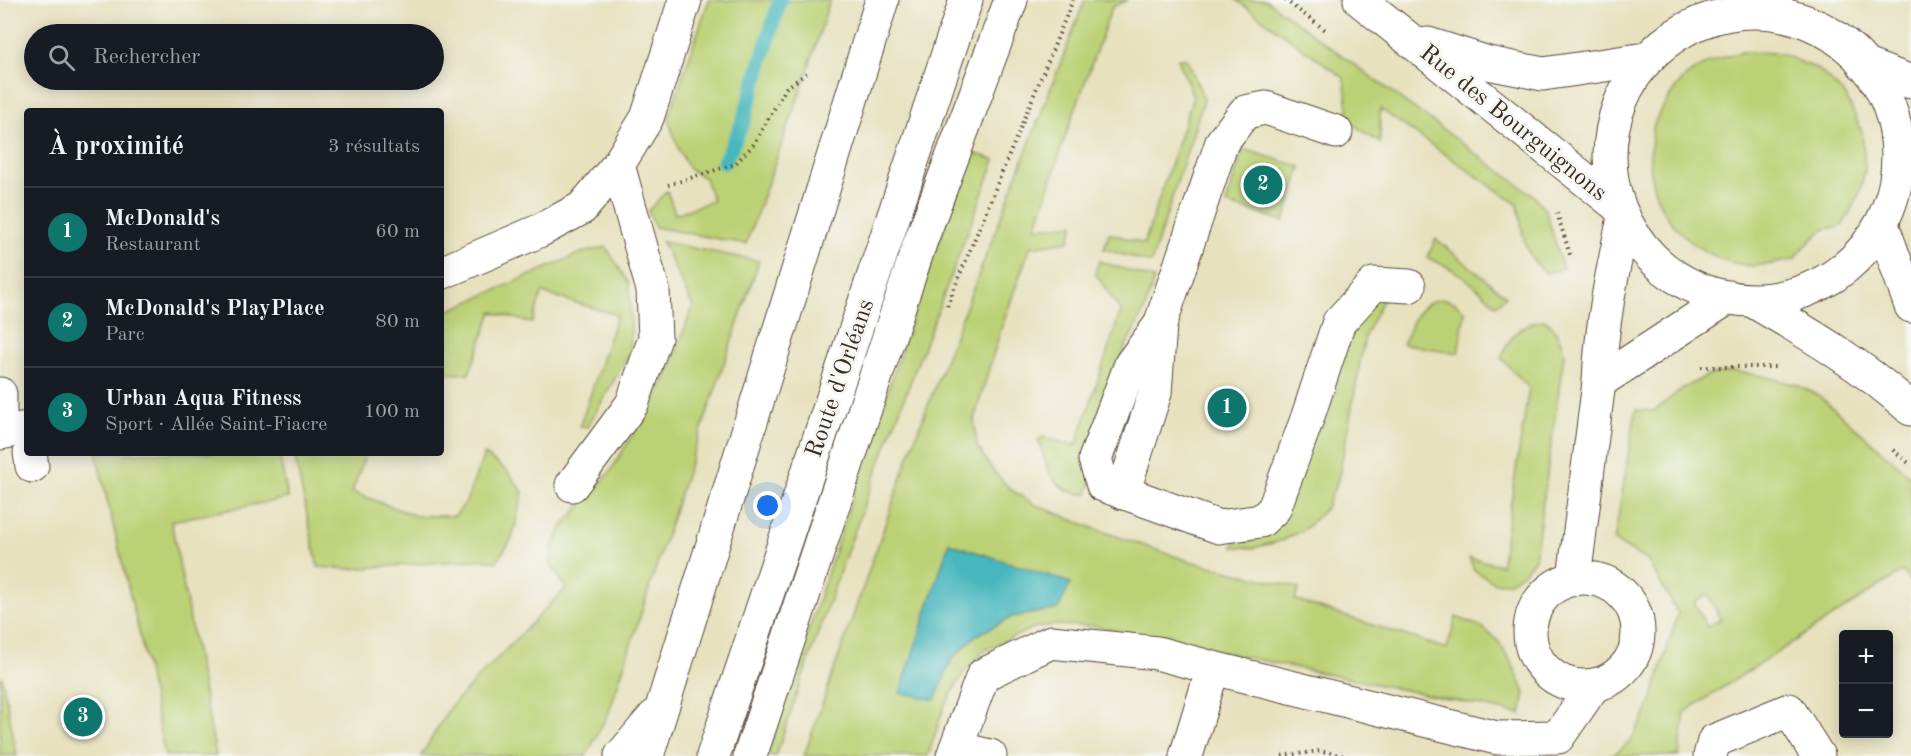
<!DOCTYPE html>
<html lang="fr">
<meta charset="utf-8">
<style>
:root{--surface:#171b24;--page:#20242c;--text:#f1f3f6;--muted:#9ea1a6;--line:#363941;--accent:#0f766e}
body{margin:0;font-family:"Old Standard TT",serif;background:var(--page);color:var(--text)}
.controls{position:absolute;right:18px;bottom:18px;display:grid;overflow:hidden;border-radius:6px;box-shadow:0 3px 15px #0003}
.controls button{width:54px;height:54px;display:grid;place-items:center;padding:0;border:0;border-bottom:2px solid var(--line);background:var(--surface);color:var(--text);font:30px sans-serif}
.you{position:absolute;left:768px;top:506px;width:21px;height:21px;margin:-15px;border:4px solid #fff;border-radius:50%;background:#1a73e8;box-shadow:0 0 0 9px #1a73e833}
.badge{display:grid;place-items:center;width:39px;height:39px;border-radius:50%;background:var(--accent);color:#fff;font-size:20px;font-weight:700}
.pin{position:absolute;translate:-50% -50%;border:3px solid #fff;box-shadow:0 2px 6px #0006}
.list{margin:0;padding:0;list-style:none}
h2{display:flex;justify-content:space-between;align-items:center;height:78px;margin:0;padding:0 24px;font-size:26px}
h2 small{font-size:20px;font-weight:400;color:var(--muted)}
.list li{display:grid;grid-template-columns:39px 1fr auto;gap:18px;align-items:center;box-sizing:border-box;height:90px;padding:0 24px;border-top:2px solid var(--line)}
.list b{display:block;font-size:22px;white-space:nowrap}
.list p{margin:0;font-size:20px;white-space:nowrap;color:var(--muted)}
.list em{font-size:20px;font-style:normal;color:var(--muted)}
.icon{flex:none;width:33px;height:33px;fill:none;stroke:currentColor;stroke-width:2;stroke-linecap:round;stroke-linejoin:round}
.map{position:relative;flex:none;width:1911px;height:756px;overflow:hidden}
.search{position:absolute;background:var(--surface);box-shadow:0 3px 15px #0003;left:24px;top:24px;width:420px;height:66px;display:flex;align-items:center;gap:15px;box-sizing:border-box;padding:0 21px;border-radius:33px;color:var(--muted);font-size:22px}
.panel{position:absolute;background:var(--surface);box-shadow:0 3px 15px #0003;left:24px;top:108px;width:420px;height:348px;border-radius:6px}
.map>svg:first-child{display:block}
.green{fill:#bbd175;stroke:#7b7e4a;stroke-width:1.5;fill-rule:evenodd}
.water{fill:#47b7bd;stroke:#41706e;stroke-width:1.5}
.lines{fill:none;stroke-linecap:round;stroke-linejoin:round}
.stream{stroke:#47b7bd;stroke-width:15}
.minor-casing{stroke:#554536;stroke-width:35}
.major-casing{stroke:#554536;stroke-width:35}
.path{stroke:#554536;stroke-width:4;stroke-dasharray:1.5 4.5;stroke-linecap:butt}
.minor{stroke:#fff;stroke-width:33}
.major{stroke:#fff;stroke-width:33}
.labels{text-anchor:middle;stroke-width:6;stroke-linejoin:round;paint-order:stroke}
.street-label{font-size:24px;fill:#3b2a1e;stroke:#f6f6f2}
</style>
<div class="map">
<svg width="1911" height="756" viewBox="0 0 1911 756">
<rect width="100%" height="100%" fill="#f6f6f2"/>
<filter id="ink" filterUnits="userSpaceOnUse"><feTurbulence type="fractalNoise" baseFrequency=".0167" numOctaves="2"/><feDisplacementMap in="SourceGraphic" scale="12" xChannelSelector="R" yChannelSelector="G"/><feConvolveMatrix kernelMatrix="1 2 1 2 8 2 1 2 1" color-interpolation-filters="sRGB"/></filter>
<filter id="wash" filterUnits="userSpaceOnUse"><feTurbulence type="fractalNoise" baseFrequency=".008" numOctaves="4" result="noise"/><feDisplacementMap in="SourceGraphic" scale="24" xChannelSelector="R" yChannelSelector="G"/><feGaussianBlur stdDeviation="1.35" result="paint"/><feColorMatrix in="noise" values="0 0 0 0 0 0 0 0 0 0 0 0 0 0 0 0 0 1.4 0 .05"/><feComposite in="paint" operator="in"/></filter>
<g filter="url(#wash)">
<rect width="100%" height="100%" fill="#e7e1be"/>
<g class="green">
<path d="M709 0H830L807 73 746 244 655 227 648 211 667 191 675 214 713 201 705 178 689 169 679 150 668 119Z"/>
<path d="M1085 0H1128L1112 7 1062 146 1036 228 1074 224 1069 241 1030 247 1001 329 974 419 977 446 991 468 1011 490 1034 504 1095 529 1189 561 1299 588 1295 600 1447 649 1456 617 1482 627 1498 641 1512 663 1525 693 1521 714 1095 626 1055 625 1033 628 985 650 964 672 944 707 928 756H853L846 754 845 756H804L916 436ZM949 543 1058 609 1012 617 975 636 951 661Z"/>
<path d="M1236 0H1266L1534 196 1546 211 1563 269 1547 273C1522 257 1523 232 1518 205L1380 109V143L1350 122 1344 78Z"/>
<path d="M1742 52 1780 53 1819 70 1846 96 1862 132 1865 170 1860 192 1843 225C1837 229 1835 227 1829 228 1819 230 1800 251 1794 260 1778 262 1758 268 1743 265 1687 255 1643 206 1651 147 1652 140 1652 131 1654 125 1658 114 1671 94 1678 85 1694 65 1719 58 1742 52Z"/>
<path d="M1178 59H1187L1204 99 1151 263 1104 249 1109 233 1144 244 1193 97Z"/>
<path d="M1243 149 1301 167 1284 221 1226 204Z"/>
<path d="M971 152 995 160C920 358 842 555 776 756H767L906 336Z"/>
<path d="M1436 239 1506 296 1496 305C1472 283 1458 269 1427 258Z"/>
<path d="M662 242 759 261 685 478 609 712 586 756H421L450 707 566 588 551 565 552 547 563 526 610 472 666 380 693 306Z"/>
<path d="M606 247 629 283 631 322 630 353 587 427 580 426 617 315 542 293 532 323 492 312 469 374 441 373V314L581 253Z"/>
<path d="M1099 261 1154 279 1145 309 1125 347 1093 477 1087 494C1077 495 1073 493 1065 489 1046 478 1046 458 1038 440L1043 437 1076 446 1121 311 1095 273Z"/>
<path d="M1375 296 1383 299 1365 336 1339 477 1326 508 1306 528 1284 540 1254 548 1233 547 1235 542 1251 540 1267 533 1343 342Z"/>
<path d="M1445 299 1455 303 1465 312 1458 353 1403 344C1414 321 1416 301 1445 299Z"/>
<path d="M1543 320C1556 325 1561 340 1564 354L1535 559 1524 572 1510 582 1495 583 1474 570 1469 558 1501 565 1529 388 1501 358C1510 336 1518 325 1543 320Z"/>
<path d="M1733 371 1762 376 1797 385 1818 395 1911 477V583L1903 571 1685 712 1679 756H1612L1630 742 1650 705 1678 613 1647 560 1614 541 1636 410 1654 411 1683 388 1709 375ZM1708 595 1721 619 1707 627 1694 602Z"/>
<path d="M96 453H279L288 498 171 521 216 756H165L143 649Z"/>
<path d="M294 453H366L352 492 416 516H455L466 502 484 454 507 471 523 492 512 539 496 562 484 559 350 569 318 567Z"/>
<path d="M2 677 17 756H0V678Z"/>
</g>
<path class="water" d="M949 543 1071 583 1058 609 1012 617 975 636 951 661 935 700 900 693Z"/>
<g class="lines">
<path class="stream" d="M724 162 743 122 780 0"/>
</g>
</g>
<g filter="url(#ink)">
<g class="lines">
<defs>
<g id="minor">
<path d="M1360 0 1618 206"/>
<circle cx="1754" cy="156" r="144"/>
<path d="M1428 44 1488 63 1543 74 1646 59"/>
<path d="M1863 64 1911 82"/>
<path d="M1336 132 1266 108 1245 112 1222 142 1160 325 1131 364 1095 459 1103 485 1219 527 1261 521 1274 509 1307 419 1339 322 1374 284 1409 286"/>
<path d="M1882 224 1911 306"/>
<path d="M441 273 539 231 582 208 618 165 647 118 685 0"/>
<path d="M1753 301C1808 333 1864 366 1911 409"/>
<path d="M1599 382 1729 297"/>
<path d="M0 419V394"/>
<path d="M0 433 27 428"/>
<path d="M30 453 32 466"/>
<path d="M572 485 632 404 655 338 653 290 618 165"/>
<path d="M1123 493 1155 393 1160 325"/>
<path d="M1574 578 1599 382C1601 326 1612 273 1624 218"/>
<circle cx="1584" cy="632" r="54"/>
<path d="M1213 668 1497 738 1558 737 1594 685"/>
<path d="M956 748 990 756"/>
<path d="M750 756 920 243 1011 0"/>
<path d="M953 756 983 675 1051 642 1157 653 1213 668 1186 756"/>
<path d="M1710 756 1714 741 1789 710 1818 756"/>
</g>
<g id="major">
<path d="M621 756 654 717"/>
<path d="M647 756 882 0"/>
<path d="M713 756 966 0"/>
</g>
</defs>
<use href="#minor" class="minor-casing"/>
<use href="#major" class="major-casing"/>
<g class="path">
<path d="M1285 0 1328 32"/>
<path d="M668 185 735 164 753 145 786 88 807 73"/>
<path d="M1557 213 1571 258"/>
<path d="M947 306 1073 0"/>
<path d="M1701 367H1777"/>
<path d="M1893 450 1911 465"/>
<path d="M1282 756 1320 751 1345 756"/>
</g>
<use href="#minor" class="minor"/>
<use href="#major" class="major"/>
</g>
</g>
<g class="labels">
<g class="street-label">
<text transform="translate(1514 122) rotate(39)" y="8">Rue des Bourguignons</text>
<text transform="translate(839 378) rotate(-71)" y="8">Route d'Orléans</text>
</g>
</g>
</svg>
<div class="controls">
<button>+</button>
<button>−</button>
</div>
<div class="you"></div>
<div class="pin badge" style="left:1227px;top:408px">1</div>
<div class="pin badge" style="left:1263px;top:185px">2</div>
<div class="pin badge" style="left:83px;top:717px">3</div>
<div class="search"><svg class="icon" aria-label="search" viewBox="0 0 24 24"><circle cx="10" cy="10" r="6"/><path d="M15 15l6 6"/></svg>Rechercher</div>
<section class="panel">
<h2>À proximité<small>3 résultats</small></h2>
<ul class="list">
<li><span class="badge">1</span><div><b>McDonald's</b><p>Restaurant</p></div><em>60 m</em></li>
<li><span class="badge">2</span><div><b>McDonald's PlayPlace</b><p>Parc</p></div><em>80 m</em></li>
<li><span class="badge">3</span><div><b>Urban Aqua Fitness</b><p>Sport · Allée Saint-Fiacre</p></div><em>100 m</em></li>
</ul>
</section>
</div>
